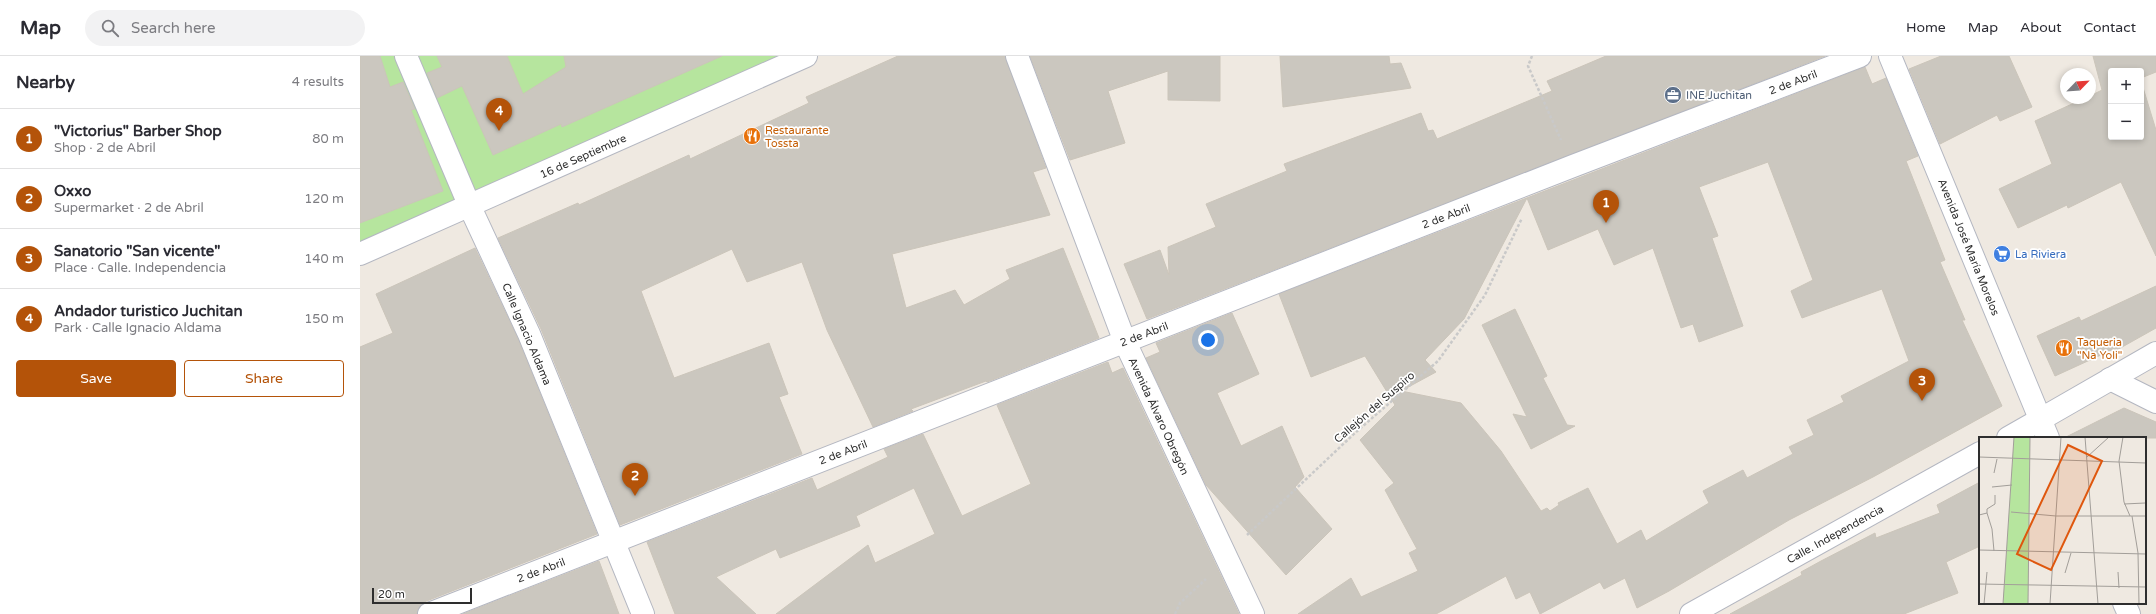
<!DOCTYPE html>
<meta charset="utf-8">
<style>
:root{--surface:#fff;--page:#f2f2f3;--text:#2b2b33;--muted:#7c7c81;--line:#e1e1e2;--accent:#b45309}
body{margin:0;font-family:"Varela Round",sans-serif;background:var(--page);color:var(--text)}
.controls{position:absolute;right:12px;top:12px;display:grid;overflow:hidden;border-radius:4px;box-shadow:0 2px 6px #0003}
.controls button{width:36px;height:36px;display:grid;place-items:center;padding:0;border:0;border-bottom:1px solid var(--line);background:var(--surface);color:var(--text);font:20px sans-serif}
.compass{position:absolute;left:1700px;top:12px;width:36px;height:36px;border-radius:50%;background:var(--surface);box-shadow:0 2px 6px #0003;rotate:65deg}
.scale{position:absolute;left:12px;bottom:10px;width:100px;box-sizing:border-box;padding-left:4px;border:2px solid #2e2e2e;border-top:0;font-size:11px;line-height:14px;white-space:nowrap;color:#2e2e2e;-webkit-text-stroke:3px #fff;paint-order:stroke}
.you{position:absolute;left:848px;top:284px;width:14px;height:14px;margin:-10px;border:3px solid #fff;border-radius:50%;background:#1a73e8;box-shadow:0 0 0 6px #1a73e833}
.badge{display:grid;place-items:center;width:26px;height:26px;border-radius:50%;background:var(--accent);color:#fff;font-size:13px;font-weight:700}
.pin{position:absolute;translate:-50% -33px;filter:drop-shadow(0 1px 2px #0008)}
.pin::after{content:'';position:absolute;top:21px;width:14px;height:12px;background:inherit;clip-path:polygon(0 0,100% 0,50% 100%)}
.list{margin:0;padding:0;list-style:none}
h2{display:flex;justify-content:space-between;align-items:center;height:52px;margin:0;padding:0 16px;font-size:17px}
h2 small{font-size:13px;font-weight:400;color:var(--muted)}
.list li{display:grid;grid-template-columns:26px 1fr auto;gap:12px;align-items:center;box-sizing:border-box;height:60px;padding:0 16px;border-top:1px solid var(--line)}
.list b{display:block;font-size:15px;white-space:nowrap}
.list p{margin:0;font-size:13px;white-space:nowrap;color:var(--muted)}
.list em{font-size:13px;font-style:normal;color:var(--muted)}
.actions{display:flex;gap:8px;padding:12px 16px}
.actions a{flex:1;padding:9px 0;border:1px solid var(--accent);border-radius:4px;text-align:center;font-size:14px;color:var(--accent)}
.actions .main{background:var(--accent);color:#fff}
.icon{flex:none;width:22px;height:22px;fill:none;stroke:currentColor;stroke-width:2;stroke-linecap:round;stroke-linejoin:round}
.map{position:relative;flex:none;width:1796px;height:558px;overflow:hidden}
header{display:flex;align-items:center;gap:24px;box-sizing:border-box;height:56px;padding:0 20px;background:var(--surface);border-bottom:1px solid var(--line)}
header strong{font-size:19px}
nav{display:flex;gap:22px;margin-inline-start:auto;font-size:14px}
.search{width:280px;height:36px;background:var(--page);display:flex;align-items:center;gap:10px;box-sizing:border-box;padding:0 14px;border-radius:22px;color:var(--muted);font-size:15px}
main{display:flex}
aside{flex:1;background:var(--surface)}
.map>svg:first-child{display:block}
.green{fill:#b6e59e}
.building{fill:#cbc7bf;stroke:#cbc5ba;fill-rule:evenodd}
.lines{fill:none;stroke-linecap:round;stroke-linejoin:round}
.minor-casing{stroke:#b4b7c1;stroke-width:24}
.path{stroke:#c9c9c9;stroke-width:2.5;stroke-dasharray:3 2;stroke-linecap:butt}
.minor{stroke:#fff;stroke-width:22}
.labels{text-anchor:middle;stroke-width:3.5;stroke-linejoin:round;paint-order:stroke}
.street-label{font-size:11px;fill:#2e2e2e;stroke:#fff}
.service-label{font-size:11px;fill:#4e5e75;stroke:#fff;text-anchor:start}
.food-label{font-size:11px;fill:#c56008;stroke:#fff;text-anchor:start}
.shop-label{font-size:11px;fill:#366cbe;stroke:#fff;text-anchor:start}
.inset-road{fill:none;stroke:#a29e99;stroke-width:1}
.view{fill:#df570e;fill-opacity:0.15;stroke:#df570e;stroke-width:2}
.inset-edge{fill:none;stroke:#2e2e2e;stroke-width:2}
</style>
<header>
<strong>Map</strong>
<div class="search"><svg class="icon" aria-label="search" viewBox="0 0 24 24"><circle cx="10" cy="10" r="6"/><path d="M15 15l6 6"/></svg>Search here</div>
<nav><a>Home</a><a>Map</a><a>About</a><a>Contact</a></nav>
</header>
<main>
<aside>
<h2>Nearby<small>4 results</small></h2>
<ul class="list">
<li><span class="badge">1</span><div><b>&quot;Victorius&quot; Barber Shop</b><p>Shop · 2 de Abril</p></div><em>80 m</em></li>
<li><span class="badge">2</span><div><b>Oxxo</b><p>Supermarket · 2 de Abril</p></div><em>120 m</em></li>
<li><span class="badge">3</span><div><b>Sanatorio &quot;San vicente&quot;</b><p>Place · Calle. Independencia</p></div><em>140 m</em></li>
<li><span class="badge">4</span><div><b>Andador turistico Juchitan</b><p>Park · Calle Ignacio Aldama</p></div><em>150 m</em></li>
</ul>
<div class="actions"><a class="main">Save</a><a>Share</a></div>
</aside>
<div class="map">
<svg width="1796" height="558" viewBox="0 0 1796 558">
<rect width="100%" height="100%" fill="#efe9e1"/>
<path class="green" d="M0 0H446L0 198Z"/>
<g class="building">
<path d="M0 0H20L30 31 43 26 55 53 51 54 83 135 0 167Z"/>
<path d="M77 0H147L163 38 206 11 204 0H362L202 71 201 68 133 99 102 30 77 42 67 17 82 11Z"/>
<path d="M538 0H645L686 112 673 116 690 159 532 198 546 252 595 234 604 249 650 223 646 214 703 192 739 282 627 326 626 325 551 353 553 355 513 371 467 274 442 206 387 226 372 193 281 235 314 322 409 287 428 338 419 341 442 398 260 469 181 273 138 182 218 147 219 149 329 99 330 103 449 47 446 41Z"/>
<path d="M670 0H860V45L808 44V15L748 35 765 87 710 104Z"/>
<path d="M920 0H1029L1030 8 1041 7 1051 32 923 51Z"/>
<path d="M1246 0H1465L787 263 764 208 800 194 809 219 808 191 856 171 846 148 927 115 924 108 1061 57 1068 75 1073 74 1077 83 1192 35 1187 25Z"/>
<path d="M1581 0H1649L1672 51 1640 65 1637 59 1580 88 1549 13Z"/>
<path d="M1733 0H1796V16L1781 22V15H1751V81H1781V25L1796 74V200L1761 126 1708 152 1707 149 1658 172 1639 133 1692 108 1675 65 1725 42H1730V40L1742 34Z"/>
<path d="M1505 11 1512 28 1526 22 1558 100 1546 105 1585 204 1580 206 1605 264H1602L1642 350 1513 421 1429 464 1309 535 1277 552 1265 522 1244 533 1240 526 1180 558 1170 536 1156 543 1146 520 1076 558H938L991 522 1001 541 1058 515 1049 497 1057 493 1025 434 1034 427 1000 384 1035 349 1005 300 951 321 919 238ZM1408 106 1453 224 1431 235 1442 262 1522 233 1549 305 1481 340 1484 346 1447 364 1454 379 1429 391 1433 398 1387 422 1383 414 1343 435 1349 447 1286 485 1281 474 1257 488 1228 432 1198 447 1199 449 1190 455 1187 452 1181 455 1141 395 1101 347 1041 335 1076 316 1065 304 1104 263 1167 142 1188 194 1238 173 1254 209 1293 192 1321 272 1333 268 1339 286 1383 270 1352 182 1358 180 1339 131Z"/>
<path d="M115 192 158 283 237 478 64 546 59 551 57 558H0V291L33 277 16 238Z"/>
<path d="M1796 230V272L1755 295 1754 293 1695 320 1677 280 1719 261 1721 265Z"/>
<path d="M1155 253 1187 320 1183 322 1207 369 1215 370 1171 393 1153 358 1167 361 1122 269Z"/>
<path d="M872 257 899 318 857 337 881 390 922 370 944 421 935 431 972 473 926 519 846 429 786 302 800 296 796 287Z"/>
<path d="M748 306 752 317 763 312 879 558H416L508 489 515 507 575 478 554 432 496 460 500 470 420 502 416 493 356 521 396 558H315L287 486 452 422 457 434 528 401 524 393 563 378 602 460 671 428 637 349Z"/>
<path d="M1764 352 1796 366V382H1704Z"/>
<path d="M1620 426V490L1586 506 1598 537 1544 558H1370L1442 519 1441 516 1461 505 1515 477 1516 482 1580 457 1577 449Z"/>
<path d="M239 505 259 558H103Z"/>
</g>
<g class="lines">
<defs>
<g id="minor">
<path d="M46 0 110 151 169 278 283 558"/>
<path d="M657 0 765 286 893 558"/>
<path d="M1530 0 1688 382"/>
<path d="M0 198 446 0"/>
<path d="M1750 323 1796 346"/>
<path d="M1648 382 1796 297"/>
<path d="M1764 547 1769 558"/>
<path d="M69 558 1213 110 1500 0"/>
<path d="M1331 558 1620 397"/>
</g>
</defs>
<use href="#minor" class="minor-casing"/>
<g class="path">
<path d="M1172 0 1168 10 1201 84"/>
<path d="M887 479 996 376 1078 305 1125 239 1162 162"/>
<path d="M815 558 820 547 846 523"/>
</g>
<use href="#minor" class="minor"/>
</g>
<defs>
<symbol id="office-disc" viewBox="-11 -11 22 22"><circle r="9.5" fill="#5c6f8a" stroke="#fff"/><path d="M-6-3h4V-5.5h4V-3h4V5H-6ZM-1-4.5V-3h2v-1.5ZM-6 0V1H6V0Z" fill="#fff"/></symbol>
<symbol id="restaurant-disc" viewBox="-11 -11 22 22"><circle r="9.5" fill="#e8710a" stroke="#fff"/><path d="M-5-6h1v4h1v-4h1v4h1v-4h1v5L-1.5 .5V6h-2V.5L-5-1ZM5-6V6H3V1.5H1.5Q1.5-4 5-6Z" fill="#fff"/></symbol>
<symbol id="supermarket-disc" viewBox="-11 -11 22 22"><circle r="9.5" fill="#3f7fe0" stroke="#fff"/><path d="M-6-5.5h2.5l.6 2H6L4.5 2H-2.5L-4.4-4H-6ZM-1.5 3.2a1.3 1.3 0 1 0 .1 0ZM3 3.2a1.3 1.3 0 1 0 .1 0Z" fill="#fff"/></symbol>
</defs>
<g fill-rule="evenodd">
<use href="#office-disc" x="1303" y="29" width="20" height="20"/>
<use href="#restaurant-disc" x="382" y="70" width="20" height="20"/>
<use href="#supermarket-disc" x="1632" y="188" width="20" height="20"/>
<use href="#restaurant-disc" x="1694" y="282" width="20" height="20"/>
</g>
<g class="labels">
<g class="street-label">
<text transform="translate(1433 26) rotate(-21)" y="4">2 de Abril</text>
<text transform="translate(223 100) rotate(-24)" y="4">16 de Septiembre</text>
<text transform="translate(1086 160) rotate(-21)" y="4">2 de Abril</text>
<text transform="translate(1609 191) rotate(68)" y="4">Avenida José María Morelos</text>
<text transform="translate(167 278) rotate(67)" y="4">Calle Ignacio Aldama</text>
<text transform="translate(784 278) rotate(-21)" y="4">2 de Abril</text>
<text transform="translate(1014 351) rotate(-41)" y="4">Callejón del Suspiro</text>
<text transform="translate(799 360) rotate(65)" y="4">Avenida Álvaro Obregón</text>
<text transform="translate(483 396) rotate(-21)" y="4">2 de Abril</text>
<text transform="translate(1475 478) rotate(-29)" y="4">Calle. Independencia</text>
<text transform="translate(181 514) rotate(-21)" y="4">2 de Abril</text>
</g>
<g class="service-label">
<text x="1326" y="43">INE Juchitan</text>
</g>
<g class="food-label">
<text x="405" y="78">Restaurante<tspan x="405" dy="13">Tossta</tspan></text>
<text x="1717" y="290">Taqueria<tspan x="1717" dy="13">"Na Yoli"</tspan></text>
</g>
<g class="shop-label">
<text x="1655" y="202">La Riviera</text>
</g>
</g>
<g transform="translate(1619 381)">
<rect width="167" height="167" fill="#efe9e1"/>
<path d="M35 0H51L49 167H24Z" fill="#b6e59e"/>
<path class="inset-road" d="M106 0 119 167M144 0 140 24 145 65 151 79M0 20 167 26M108 20 130 0M15 36 18 22M13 50 33 48M145 67 166 66M32 75 77 79H167M8 76V72L16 67V58M0 78 8 76 13 92 15 114M153 79 159 116 160 167M0 113 167 117M139 135 140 151M86 136 92 116M0 147 167 150M5 167 8 135M24 167 35 0M49 167 51 0M71 167 82 0"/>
<path class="view" d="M89 8 123 24 72 133 38 117Z"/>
<rect width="167" height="167" class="inset-edge"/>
</g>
</svg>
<div class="controls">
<button>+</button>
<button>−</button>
</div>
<svg class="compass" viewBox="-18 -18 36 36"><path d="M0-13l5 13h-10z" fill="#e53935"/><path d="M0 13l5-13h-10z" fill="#7c7c81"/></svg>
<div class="scale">20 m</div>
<div class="you"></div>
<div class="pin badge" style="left:1246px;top:167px">1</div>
<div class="pin badge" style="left:275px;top:440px">2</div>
<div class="pin badge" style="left:1562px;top:345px">3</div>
<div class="pin badge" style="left:139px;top:75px">4</div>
</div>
</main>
